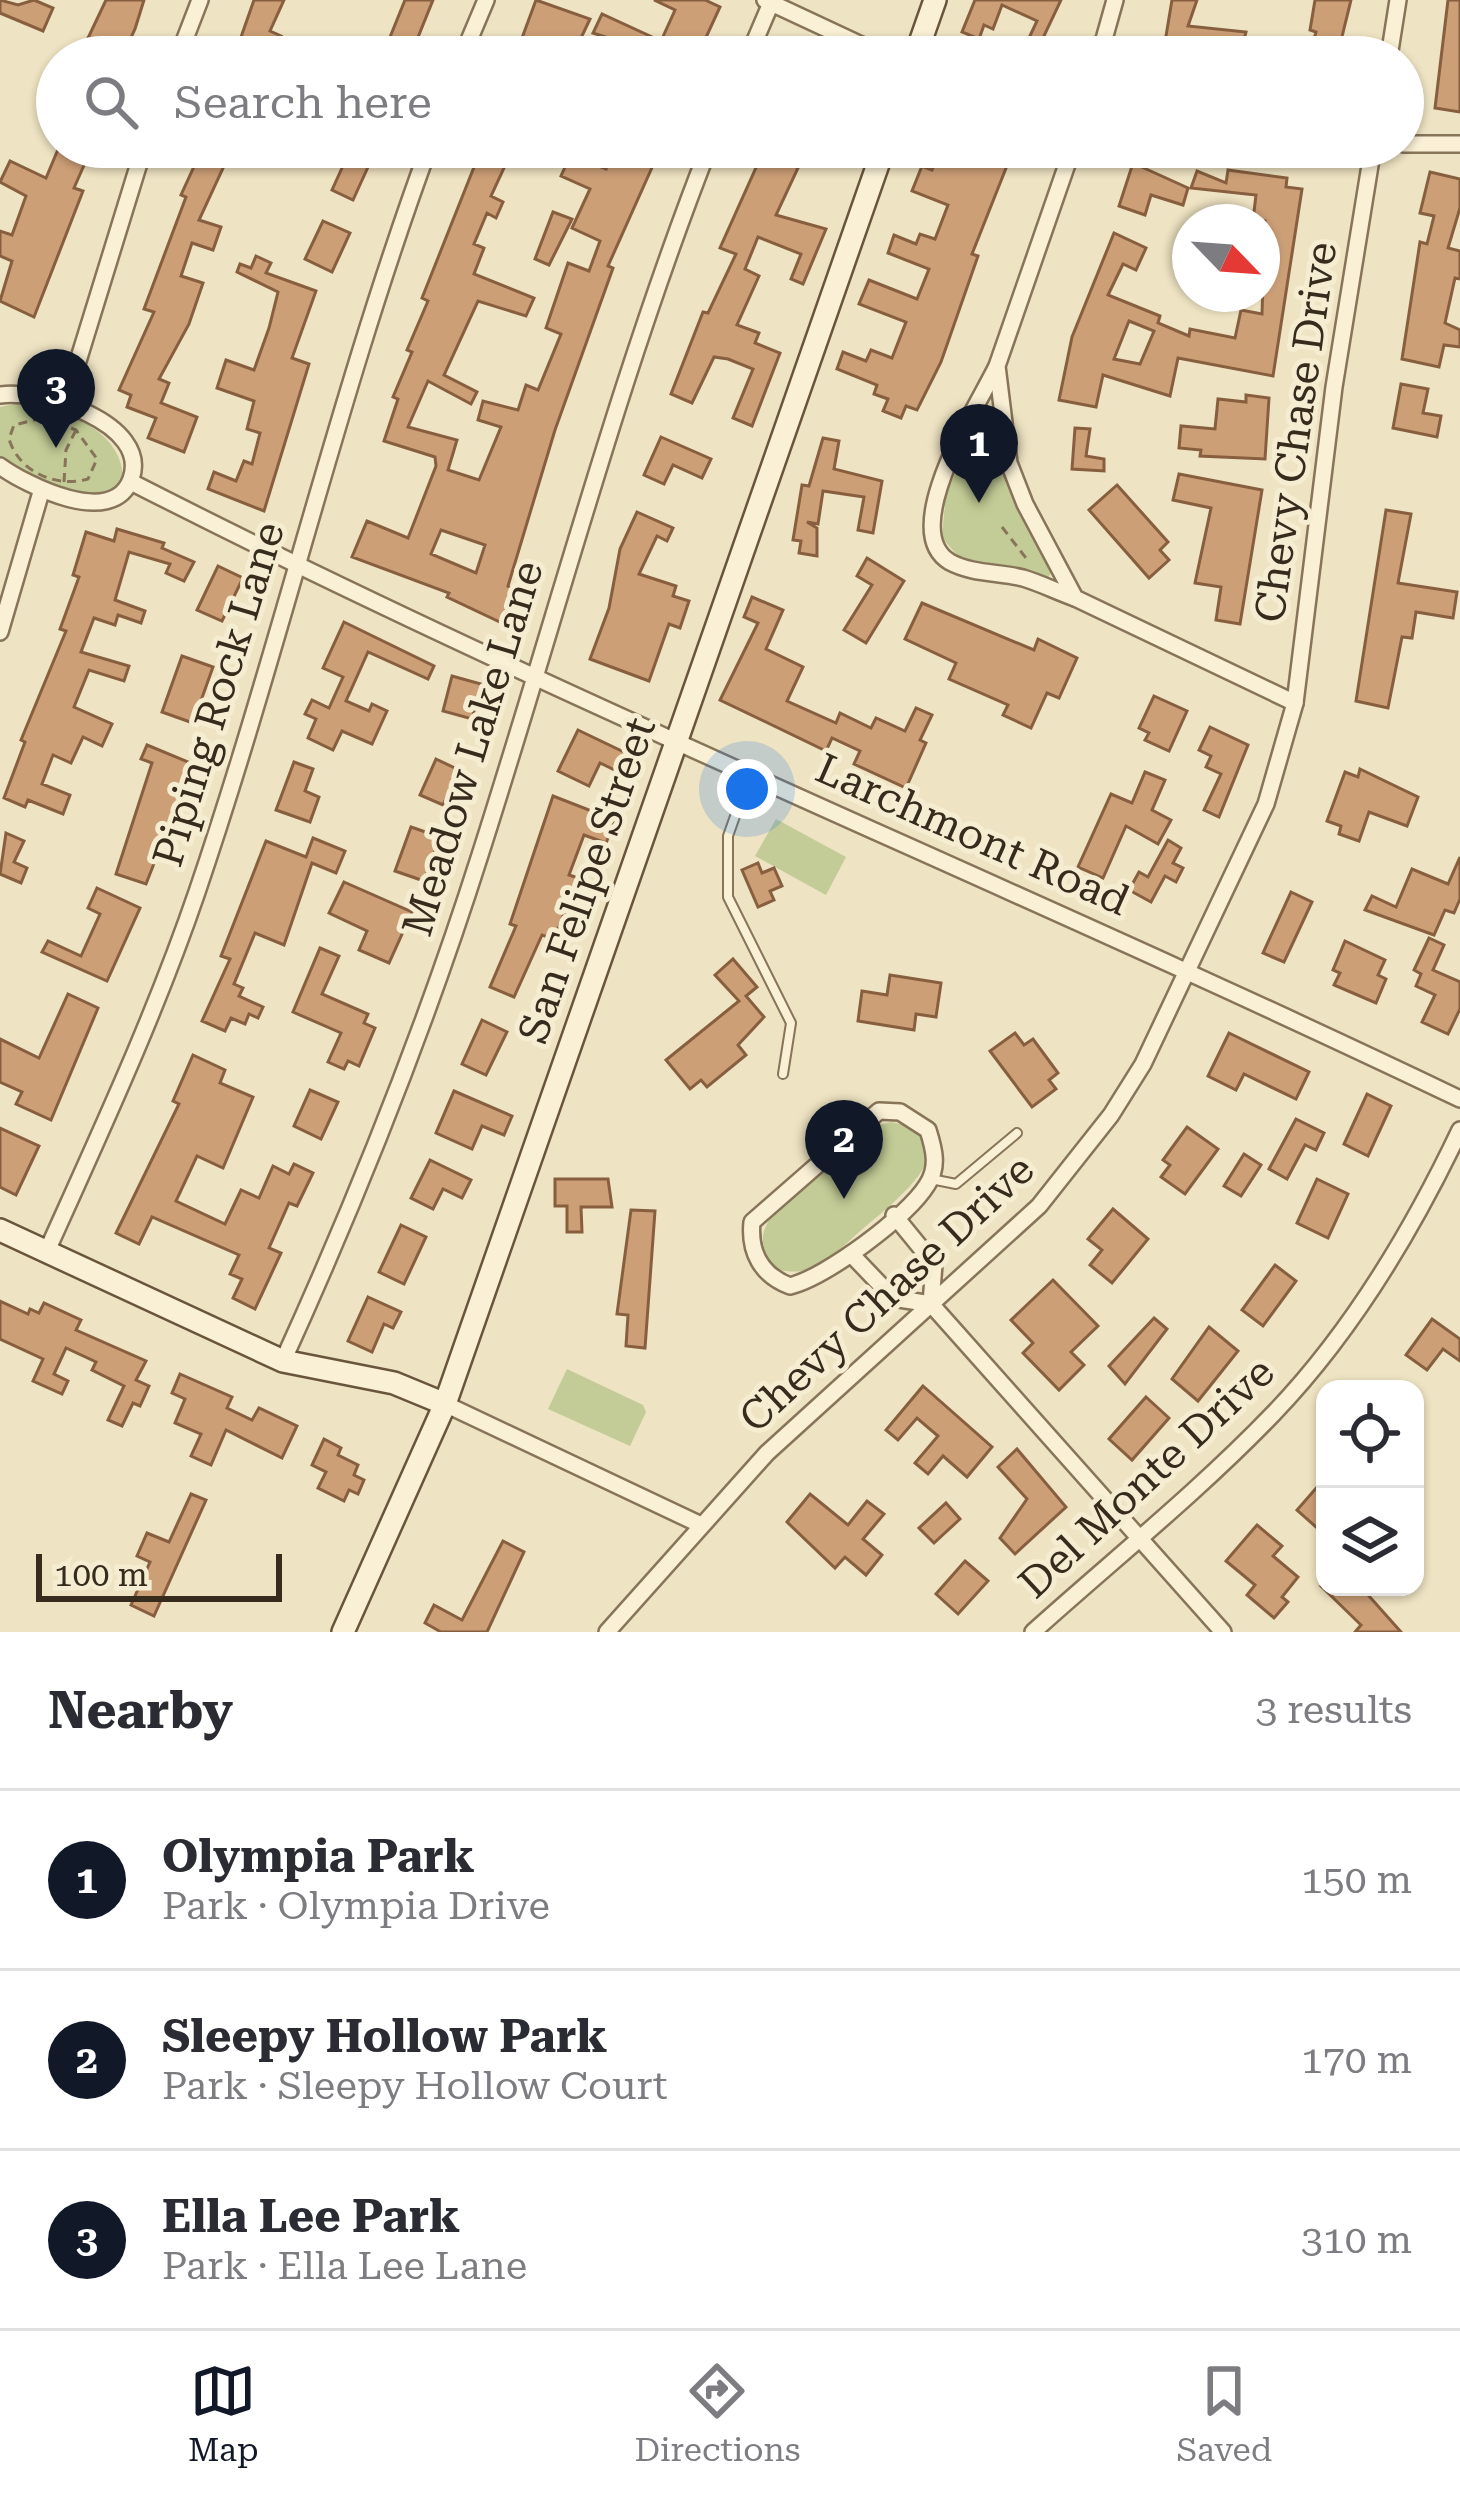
<!DOCTYPE html>
<meta charset="utf-8">
<style>
:root{--surface:#fff;--page:#f7f7f7;--text:#2b2b33;--muted:#7c7c81;--line:#e1e1e2;--accent:#111827}
body{margin:0;font-family:"Roboto Serif",serif;background:var(--page);color:var(--text)}
.controls{position:absolute;right:36px;bottom:36px;display:grid;overflow:hidden;border-radius:24px;box-shadow:0 3px 9px #0004}
.controls button{width:108px;height:108px;display:grid;place-items:center;padding:0;border:0;border-bottom:3px solid var(--line);background:var(--surface);color:var(--text);font:60px sans-serif}
.compass{position:absolute;left:1172px;top:204px;width:108px;height:108px;border-radius:50%;background:var(--surface);box-shadow:0 3px 9px #0004;rotate:115deg}
.scale{position:absolute;left:36px;bottom:30px;width:246px;box-sizing:border-box;padding-left:12px;border:6px solid #372b1d;border-top:0;font-size:33px;line-height:42px;white-space:nowrap;color:#372b1d;-webkit-text-stroke:9px #f5edd1;paint-order:stroke}
.you{position:absolute;left:747px;top:789px;width:42px;height:42px;margin:-30px;border:9px solid #fff;border-radius:50%;background:#1a73e8;box-shadow:0 0 0 18px #1a73e833}
.badge{display:grid;place-items:center;width:78px;height:78px;border-radius:50%;background:var(--accent);color:#fff;font-size:39px;font-weight:700}
.pin{position:absolute;translate:-50% -99px;filter:drop-shadow(0 3px 6px #0008)}
.pin::after{content:'';position:absolute;top:63px;width:42px;height:36px;background:inherit;clip-path:polygon(0 0,100% 0,50% 100%)}
.list{margin:0;padding:0;list-style:none}
h2{display:flex;justify-content:space-between;align-items:center;height:156px;margin:0;padding:0 48px;font-size:51px}
h2 small{font-size:39px;font-weight:400;color:var(--muted)}
.list li{display:grid;grid-template-columns:78px 1fr auto;gap:36px;align-items:center;box-sizing:border-box;height:180px;padding:0 48px;border-top:3px solid var(--line)}
.list b{display:block;font-size:45px;white-space:nowrap}
.list p{margin:0;font-size:39px;white-space:nowrap;color:var(--muted)}
.list em{font-size:39px;font-style:normal;color:var(--muted)}
.icon{flex:none;width:66px;height:66px;fill:none;stroke:currentColor;stroke-width:2;stroke-linecap:round;stroke-linejoin:round}
.map{position:relative;flex:none;width:1460px;height:1632px;overflow:hidden}
.search{position:absolute;background:var(--surface);box-shadow:0 3px 9px #0004;left:36px;right:36px;top:36px;height:132px;display:flex;align-items:center;gap:30px;box-sizing:border-box;padding:0 42px;border-radius:66px;color:var(--muted);font-size:45px}
.sheet{height:696px;background:var(--surface)}
nav{display:flex;justify-content:space-around;align-items:center;box-sizing:border-box;height:168px;border-top:3px solid var(--line);background:var(--surface);font-size:33px;color:var(--muted)}
nav a{display:grid;justify-items:center;gap:6px}
nav .on{color:var(--accent)}
.map>svg:first-child{display:block}
.green{fill:#c3cc96}
.building{fill:#cc9f77;stroke:#875f3f;stroke-width:3;fill-rule:evenodd}
.lines{fill:none;stroke-linecap:round;stroke-linejoin:round}
.lane-casing{stroke:#877459;stroke-width:12}
.street-casing{stroke:#877459;stroke-width:20}
.secondary-casing{stroke:#69553c;stroke-width:26}
.path{stroke:#877459;stroke-width:3;stroke-dasharray:9 6;stroke-linecap:butt}
.lane{stroke:#f9f0d5;stroke-width:8}
.street{stroke:#f9f0d5;stroke-width:15}
.secondary{stroke:#f9f0d5;stroke-width:21}
.labels{text-anchor:middle;stroke-width:10;stroke-linejoin:round;paint-order:stroke}
.street-label{font-size:42px;fill:#372b1d;stroke:#f5edd1}
</style>
<div class="map">
<svg width="1460" height="1632" viewBox="0 0 1460 1632">
<rect width="100%" height="100%" fill="#eee3c2"/>
<g class="green">
<path d="M14 404C57 407 122 426 123 479 93 515 29 480 0 456V407Z"/>
<path d="M988 410 1020 516 1052 571 1047 580 958 556 942 538 946 492Z"/>
<path d="M776 819 846 857 826 895 755 856Z"/>
<path d="M891 1122C976 1139 896 1201 866 1226 850 1239 833 1259 814 1267 801 1273 792 1272 777 1270 761 1249 757 1237 773 1214L870 1127Z"/>
<path d="M567 1369 643 1405 646 1412 630 1446 548 1409Z"/>
</g>
<g class="building">
<path d="M0 0 18 5 34 0 53 8 43 31 0 13Z"/>
<path d="M106 0H144L135 29 122 57H79Z"/>
<path d="M254 0H284L270 31 281 36 271 57H234Z"/>
<path d="M405 0H433L410 57H382Z"/>
<path d="M536 0 590 19 572 57H515Z"/>
<path d="M654 0H705L720 7 697 57H628L633 46 593 33 602 14 661 41 675 10Z"/>
<path d="M975 0H1061L1042 40 1051 44 1045 57H1020L1037 21 1002 5 993 29 984 25 979 39 962 32Z"/>
<path d="M1172 0H1197L1188 26 1246 32 1241 51 1193 43 1191 57 1163 54Z"/>
<path d="M1315 0H1351L1337 57H1309L1316 32 1310 30Z"/>
<path d="M1448 0H1460V112L1435 108Z"/>
<path d="M59 147H92L74 188 83 191 34 317 0 301 12 261 0 256V231L12 235 26 196 0 182 10 161 46 178Z"/>
<path d="M203 147H252L245 163 229 155 199 220 221 227 213 250 192 243 181 276 203 283 189 324 159 379 169 383 161 403 197 417 184 452 148 438 156 418 127 407 131 395 119 390 154 312 144 309 186 197 181 195Z"/>
<path d="M482 147H535L529 162 510 155 491 196 503 202 496 218 487 213 474 244 484 248 474 274 534 298 526 316 478 301 444 375 477 392 471 404 428 381 408 427 457 440 448 470 479 480 501 427 478 420 483 401 518 410 526 385 538 390 561 334 546 328 568 263 589 271 600 241 572 228 590 189 561 176 571 154 606 169 617 147 654 163 608 266 613 268 555 430 508 586 518 590 504 624 447 597 449 593 352 557 367 521 408 538 436 466 435 457 384 441 398 399 393 397 412 352 407 350 428 301 422 298ZM441 530 485 545 476 573 431 554Z"/>
<path d="M942 147H993L1010 158 972 254 978 256 941 362 917 410 906 406 901 418 883 411 888 399 874 394 877 385 837 369 843 352 866 361 871 350 892 358 906 322 859 304 869 280 917 299 929 269 888 253 894 235 916 244 920 234 935 239 948 205 912 191 922 166 932 170Z"/>
<path d="M763 152 798 168 776 215 826 229 803 284 791 279 801 254 758 237 745 269 759 276 737 325 759 333 755 343 780 353 752 426 733 418 753 369 728 359 714 357 692 403 671 394 703 312 708 313 736 254 720 248Z"/>
<path d="M347 157 368 167 353 200 332 190Z"/>
<path d="M1133 163 1188 188 1183 205 1151 195 1145 215 1119 206Z"/>
<path d="M1228 170 1287 178 1286 187 1302 189 1273 376 1178 358 1170 396 1103 375 1096 407 1059 400 1072 337 1114 233 1146 248 1136 270 1123 264 1108 295 1160 316 1158 323 1189 336 1190 329 1235 338 1241 310 1262 314 1265 221 1253 220 1256 195 1191 188 1197 171 1226 183ZM1129 321 1154 331 1140 364 1114 359Z"/>
<path d="M1430 172 1460 179V208L1448 248 1460 251V279L1455 278 1445 323 1460 330V347L1444 345 1439 367 1402 359 1420 242 1427 244 1434 216 1420 213Z"/>
<path d="M553 212 572 219 549 265 535 259Z"/>
<path d="M323 221 350 233 332 272 305 259Z"/>
<path d="M256 256 271 263 266 273 316 291 292 358 309 364 264 511 208 489 214 472 236 481 244 461 252 464 260 433 247 429 254 401 217 388 226 360 254 370 269 328 278 292 237 272 240 264 251 268Z"/>
<path d="M1401 384 1428 389 1423 413 1441 416 1437 437 1393 428Z"/>
<path d="M1246 395 1269 398 1265 459 1200 456 1201 450 1179 448 1181 426 1215 429 1218 399 1246 402Z"/>
<path d="M1075 428 1090 429 1086 456 1104 459V471L1072 469Z"/>
<path d="M661 437 711 459 702 478 673 465 664 484 644 475Z"/>
<path d="M823 438 839 441 834 469 882 481 873 533 858 530 864 497 823 491 818 524 807 522 817 528V556L799 553 801 541 793 540 802 485 809 486Z"/>
<path d="M1179 474 1262 490 1240 624 1216 620 1221 587 1195 583 1211 508 1173 500Z"/>
<path d="M1117 485 1168 542 1160 550 1169 560 1149 578 1089 510Z"/>
<path d="M1386 510 1411 514 1398 583 1457 592 1453 618 1416 612 1412 638 1402 637 1388 708 1356 701Z"/>
<path d="M637 512 673 528 667 541 657 536 639 574 676 586 673 596 689 601 680 628 669 624 649 681 590 659 609 608 620 549Z"/>
<path d="M117 529 164 543 162 548 194 562 184 581 166 573 170 564 129 552 115 600 145 611 141 623 118 615 115 625 94 618 81 652 129 666 124 681 89 670 74 707 112 724 102 746 83 737 71 763 53 755 42 784 70 795 63 814 28 800 25 807 4 798 25 742 21 740 66 631 60 629 79 577 73 575 86 532 114 541Z"/>
<path d="M867 558 904 581 866 643 844 630 872 585 857 576Z"/>
<path d="M218 566 243 578 222 621 197 610Z"/>
<path d="M752 597 783 610 766 649 803 667 787 701 836 723 840 713 871 728 876 718 905 731 916 708 932 715 920 740 926 743 906 788 854 764 860 751 832 738 826 751 720 700 758 623 744 617Z"/>
<path d="M922 603 1034 650 1038 639 1077 658 1059 698 1047 693 1031 728 1003 715 1008 705 949 679 956 663 905 639Z"/>
<path d="M344 622 434 666 428 679 368 652 346 701 369 711 372 704 387 711 372 744 342 731 333 750 308 738 316 719 305 714 312 700 329 708 343 677 323 668Z"/>
<path d="M182 656 213 667 193 723 162 712Z"/>
<path d="M452 676 481 684 472 719 443 711Z"/>
<path d="M1154 696 1187 711 1169 751 1145 740 1149 733 1139 728Z"/>
<path d="M1210 727 1248 745 1219 817 1204 810 1221 774 1206 767 1211 756 1199 750Z"/>
<path d="M578 730 632 756 623 774 600 763 589 786 558 771Z"/>
<path d="M147 745 193 764 146 884 116 874 152 763 141 759Z"/>
<path d="M436 759 459 770 443 805 420 795Z"/>
<path d="M294 762 313 769 305 791 319 797 310 822 276 810Z"/>
<path d="M1360 769 1418 797 1407 826 1369 812 1359 841 1339 834 1341 826 1327 821 1345 772 1358 777Z"/>
<path d="M1145 772 1165 780 1152 810 1171 820 1158 844 1126 826 1103 878 1078 867 1111 794 1132 803Z"/>
<path d="M553 796 615 820 606 843 584 835 569 875 594 883 581 922 563 916 554 939 542 935 514 997 490 987 516 926 510 924Z"/>
<path d="M411 827 440 837 424 881 395 871Z"/>
<path d="M6 833 24 841 14 862 27 868 21 883 0 874Z"/>
<path d="M313 838 345 851 336 873 312 863 284 945 255 933 234 984 243 988 239 996 263 1007 258 1018 249 1014 245 1024 231 1018 225 1031 202 1021 230 959 221 956 266 841 306 857Z"/>
<path d="M1168 840 1181 848 1173 863 1183 868 1176 882 1165 876 1151 902 1129 890 1139 872 1148 877Z"/>
<path d="M1460 857V899L1454 913 1445 910 1434 935 1365 910 1372 896 1396 907 1412 869 1448 884Z"/>
<path d="M758 863 762 873 774 868 782 886 770 891 774 900 758 907 742 870Z"/>
<path d="M344 882 412 912 389 963 359 950 367 931 329 913Z"/>
<path d="M97 888 140 908 107 981 42 952 48 941 81 956 100 914 88 908Z"/>
<path d="M1291 892 1312 902 1284 962 1263 953Z"/>
<path d="M1429 938 1444 945 1433 970 1460 982V1009L1448 1034 1422 1022 1435 995 1416 986 1421 974 1414 970Z"/>
<path d="M1345 941 1385 960 1378 975 1386 979 1376 1003 1334 985 1340 973 1333 970Z"/>
<path d="M320 948 339 956 322 994 368 1014 364 1023 375 1028 359 1066 348 1061 344 1069 328 1062 341 1033 293 1012Z"/>
<path d="M733 959 757 987 746 996 764 1017 738 1045 746 1055 707 1087 701 1080 690 1089 666 1060 739 1001 715 975Z"/>
<path d="M890 975 941 983 936 1017 916 1014 914 1030 858 1021 862 991 887 995Z"/>
<path d="M68 994 98 1008 51 1120 16 1104 22 1092 0 1082V1039L39 1058Z"/>
<path d="M482 1020 507 1032 486 1075 462 1064Z"/>
<path d="M1015 1033 1024 1045 1033 1039 1058 1073 1049 1080 1056 1089 1032 1107 990 1051Z"/>
<path d="M1229 1033 1309 1072 1296 1099 1244 1074 1236 1090 1208 1076Z"/>
<path d="M193 1055 225 1070 220 1083 253 1097 223 1168 197 1156 176 1201 225 1224 241 1190 259 1198 273 1166 289 1174 294 1164 313 1173 297 1206 289 1203 269 1248 281 1253 255 1309 233 1298 242 1279 230 1274 239 1255 152 1217 139 1244 116 1233 179 1104 173 1101Z"/>
<path d="M310 1090 338 1102 321 1139 294 1126Z"/>
<path d="M454 1091 512 1116 504 1135 482 1126 472 1149 436 1133Z"/>
<path d="M1367 1094 1391 1106 1368 1156 1344 1144Z"/>
<path d="M1296 1119 1324 1133 1316 1150 1305 1145 1287 1179 1269 1169Z"/>
<path d="M1187 1127 1218 1149 1185 1194 1161 1177 1170 1165 1163 1160Z"/>
<path d="M0 1128 39 1146 16 1195 0 1187Z"/>
<path d="M1244 1154 1261 1165 1241 1196 1224 1186Z"/>
<path d="M430 1160 471 1180 462 1198 443 1189 433 1209 411 1198Z"/>
<path d="M555 1179H608L612 1207H581L582 1232H567V1206H555Z"/>
<path d="M1317 1179 1348 1194 1328 1238 1297 1223Z"/>
<path d="M1113 1209 1148 1239 1112 1283 1090 1265 1102 1250 1088 1239Z"/>
<path d="M631 1210 655 1211 645 1348 626 1346 628 1315 617 1314Z"/>
<path d="M401 1225 426 1237 404 1284 379 1272Z"/>
<path d="M1275 1265 1296 1281 1263 1326 1242 1310Z"/>
<path d="M1053 1280 1098 1326 1071 1352 1084 1365 1059 1390 1023 1353 1033 1343 1011 1320Z"/>
<path d="M368 1297 401 1312 393 1328 384 1324 372 1352 348 1341Z"/>
<path d="M0 1301 28 1314 30 1309 39 1313 44 1303 81 1320 76 1330 146 1361 136 1380 149 1386 140 1406 133 1403 122 1426 108 1420 124 1386 92 1370 96 1362 66 1348 54 1374 68 1381 62 1394 33 1381 43 1359 0 1339Z"/>
<path d="M1154 1318 1167 1329 1125 1384 1109 1366Z"/>
<path d="M1432 1319 1460 1339V1361L1443 1349 1427 1370 1406 1355Z"/>
<path d="M1209 1327 1238 1351 1198 1401 1172 1379Z"/>
<path d="M180 1374 232 1397 227 1408 252 1420 259 1408 297 1426 282 1458 226 1430 211 1465 191 1456 201 1434 175 1423 185 1399 172 1393Z"/>
<path d="M923 1386 992 1447 967 1477 943 1456 928 1474 915 1463 938 1436 917 1418 898 1440 886 1430Z"/>
<path d="M1146 1397 1169 1418 1132 1460 1109 1439Z"/>
<path d="M324 1439 341 1448 338 1455 358 1465 354 1475 364 1480 358 1494 349 1490 344 1501 318 1488 326 1472 312 1465Z"/>
<path d="M1017 1449 1066 1507 1015 1554 1000 1538 1027 1499 998 1467Z"/>
<path d="M1325 1478V1535L1297 1510Z"/>
<path d="M191 1494 206 1500 154 1616 131 1605 150 1562 137 1556 147 1533 169 1542Z"/>
<path d="M810 1494 848 1525 867 1501 884 1514 863 1539 882 1555 866 1575 845 1557 835 1568 787 1522Z"/>
<path d="M946 1503 960 1519 934 1543 919 1528Z"/>
<path d="M1257 1525 1282 1546 1273 1556 1298 1577 1282 1597 1288 1602 1274 1618 1247 1595 1255 1585 1226 1561Z"/>
<path d="M503 1541 524 1552 487 1632H441L425 1623 434 1605 462 1620Z"/>
<path d="M965 1561 988 1581 958 1614 936 1594Z"/>
<path d="M1322 1587H1361L1401 1632H1355L1361 1625Z"/>
</g>
<g class="lines">
<defs>
<g id="lane">
<path d="M750 774 728 836V897L791 1023 783 1074"/>
<path d="M931 1179 956 1184 1017 1133"/>
</g>
<g id="street">
<path d="M765 0 887 57"/>
<path d="M178 57 200 0"/>
<path d="M462 57 486 0"/>
<path d="M748 57 771 3"/>
<path d="M1099 57 1115 0"/>
<path d="M1389 57 1398 0"/>
<path d="M1403 144H1460"/>
<path d="M1073 147 997 366 1009 463 1025 504 1075 598 1295 703"/>
<path d="M996 368C977 407 897 531 950 562 972 574 999 572 1023 578 1040 583 1058 592 1075 598"/>
<path d="M0 395C41 389 151 423 131 479 113 529 26 485 0 466"/>
<path d="M66 400 144 147"/>
<path d="M131 482C566 704 1019 888 1460 1099"/>
<path d="M0 632 41 492"/>
<path d="M879 1111 900 1112 928 1130C934 1149 939 1167 927 1185 907 1217 826 1277 790 1286 761 1275 749 1252 752 1222Z"/>
<path d="M894 1215 934 1264 931 1304"/>
<path d="M47 1251C100 1133 155 1015 197 892 281 645 339 391 429 147"/>
<path d="M851 1254 893 1298 931 1304 1223 1632"/>
<path d="M283 1361C358 1196 425 1028 480 855 556 618 618 379 709 147"/>
<path d="M445 1404 699 1524"/>
<path d="M607 1632 767 1453 1039 1206 1111 1115 1143 1064 1266 804 1295 703 1334 387 1373 147"/>
<path d="M1033 1632C1113 1560 1198 1492 1273 1414 1351 1333 1412 1231 1460 1130"/>
</g>
<g id="secondary">
<path d="M915 57 935 0"/>
<path d="M0 1230 283 1361 394 1383 445 1404"/>
<path d="M343 1632 445 1404 884 147"/>
</g>
</defs>
<use href="#lane" class="lane-casing"/>
<use href="#street" class="street-casing"/>
<use href="#secondary" class="secondary-casing"/>
<g class="path">
<path d="M43 418 76 430 97 459 88 479C56 488 19 472 9 439L14 425Z"/>
<path d="M977 474 987 451 985 433"/>
<path d="M64 482 66 450 77 428"/>
<path d="M1002 527 1029 562"/>
</g>
<use href="#lane" class="lane"/>
<use href="#street" class="street"/>
<use href="#secondary" class="secondary"/>
</g>
<g class="labels">
<g class="street-label">
<text transform="translate(1295 432) rotate(-82)" y="15">Chevy Chase Drive</text>
<text transform="translate(218 694) rotate(-73)" y="15">Piping Rock Lane</text>
<text transform="translate(472 748) rotate(-73)" y="15">Meadow Lake Lane</text>
<text transform="translate(973 834) rotate(24)" y="15">Larchmont Road</text>
<text transform="translate(586 880) rotate(-71)" y="15">San Felipe Street</text>
<text transform="translate(886 1293) rotate(-43)" y="15">Chevy Chase Drive</text>
<text transform="translate(1146 1477) rotate(-43)" y="15">Del Monte Drive</text>
</g>
</g>
</svg>
<div class="controls">
<button><svg class="icon" aria-label="locate" viewBox="0 0 24 24"><circle cx="12" cy="12" r="6"/><path d="M12 2v4M12 18v4M2 12h4M18 12h4"/></svg></button>
<button><svg class="icon" aria-label="layers" viewBox="0 0 24 24"><path d="M12 4l9 5-9 5-9-5zM3 14l9 5 9-5"/></svg></button>
</div>
<svg class="compass" viewBox="-18 -18 36 36"><path d="M0-13l5 13h-10z" fill="#e53935"/><path d="M0 13l5-13h-10z" fill="#7c7c81"/></svg>
<div class="scale">100 m</div>
<div class="you"></div>
<div class="pin badge" style="left:979px;top:503px">1</div>
<div class="pin badge" style="left:844px;top:1199px">2</div>
<div class="pin badge" style="left:56px;top:448px">3</div>
<div class="search"><svg class="icon" aria-label="search" viewBox="0 0 24 24"><circle cx="10" cy="10" r="6"/><path d="M15 15l6 6"/></svg>Search here</div>
</div>
<section class="sheet">
<h2>Nearby<small>3 results</small></h2>
<ul class="list">
<li><span class="badge">1</span><div><b>Olympia Park</b><p>Park · Olympia Drive</p></div><em>150 m</em></li>
<li><span class="badge">2</span><div><b>Sleepy Hollow Park</b><p>Park · Sleepy Hollow Court</p></div><em>170 m</em></li>
<li><span class="badge">3</span><div><b>Ella Lee Park</b><p>Park · Ella Lee Lane</p></div><em>310 m</em></li>
</ul>
</section>
<nav>
<a class="on"><svg class="icon" aria-label="map" viewBox="0 0 24 24"><path d="M3 6l6-2 6 2 6-2v14l-6 2-6-2-6 2zM9 4v14M15 6v14"/></svg>Map</a>
<a><svg class="icon" aria-label="directions" viewBox="0 0 24 24"><path d="M12 3l9 9-9 9-9-9zM9 14v-3h6M13 9l2 2-2 2"/></svg>Directions</a>
<a><svg class="icon" aria-label="saved" viewBox="0 0 24 24"><path d="M7 4h10v16l-5-4-5 4z"/></svg>Saved</a>
</nav>
